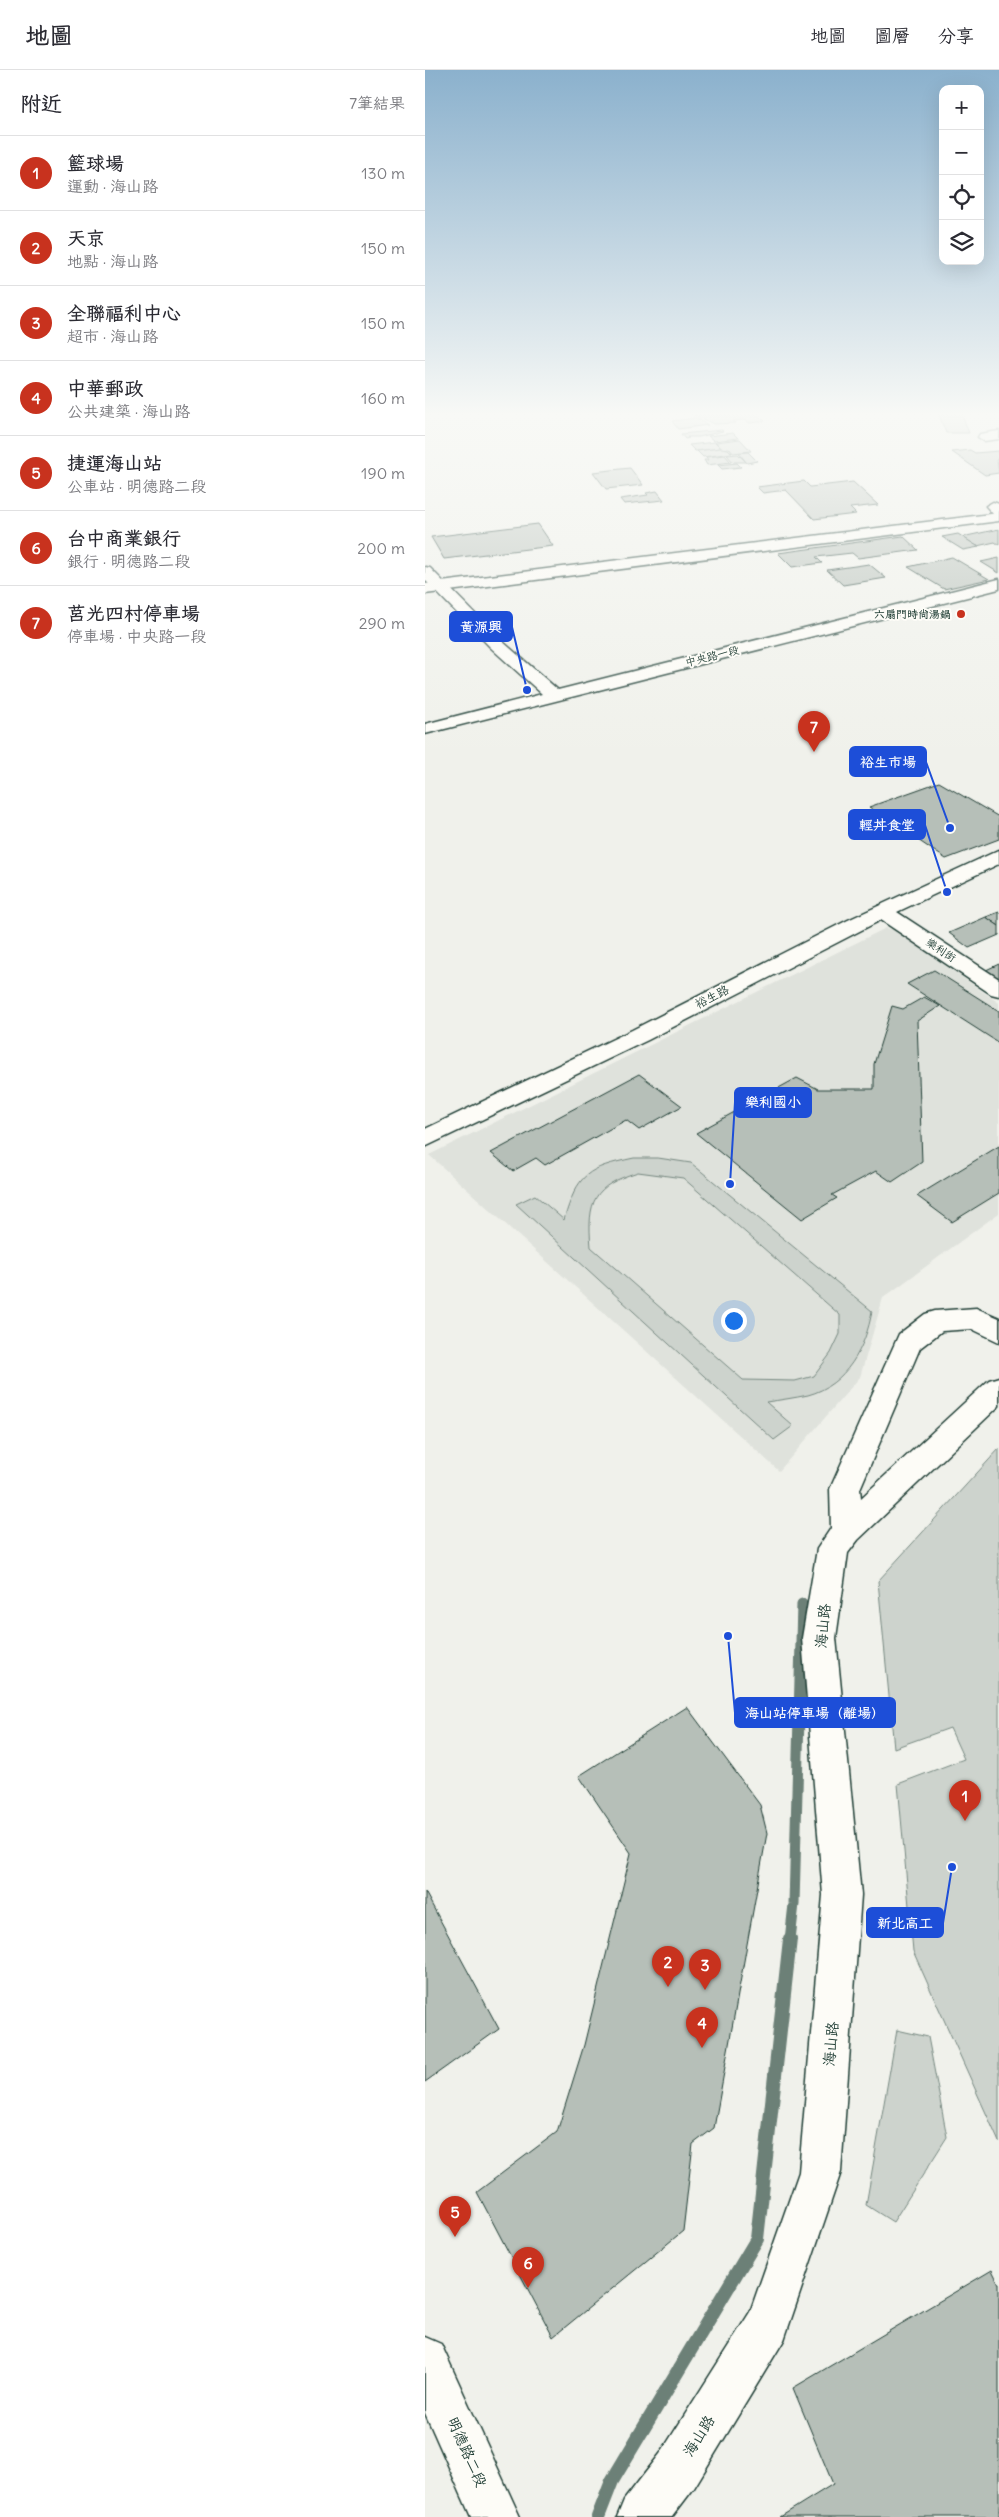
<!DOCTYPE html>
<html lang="zh-TW">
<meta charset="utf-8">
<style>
:root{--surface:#fff;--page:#f7f7f7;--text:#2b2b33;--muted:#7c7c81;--line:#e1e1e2;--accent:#c8321e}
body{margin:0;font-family:Delius,"LXGW WenKai TC",sans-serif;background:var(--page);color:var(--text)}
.controls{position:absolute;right:15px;top:15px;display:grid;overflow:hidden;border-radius:10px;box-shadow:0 5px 20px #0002}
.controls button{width:45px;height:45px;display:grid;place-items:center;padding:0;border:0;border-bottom:1px solid var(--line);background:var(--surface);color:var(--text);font:25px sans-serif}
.you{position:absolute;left:308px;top:1250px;width:18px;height:18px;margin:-12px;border:4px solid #fff;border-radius:50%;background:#1a73e8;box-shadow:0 0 0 8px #1a73e833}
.badge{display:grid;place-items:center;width:32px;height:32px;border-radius:50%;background:var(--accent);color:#fff;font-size:16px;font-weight:700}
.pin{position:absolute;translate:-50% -41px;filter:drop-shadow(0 1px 2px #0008)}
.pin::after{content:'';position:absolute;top:26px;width:18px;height:15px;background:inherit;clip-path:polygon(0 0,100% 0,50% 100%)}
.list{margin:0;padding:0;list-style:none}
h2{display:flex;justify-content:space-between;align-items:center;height:65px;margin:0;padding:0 20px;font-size:21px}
h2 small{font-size:16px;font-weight:400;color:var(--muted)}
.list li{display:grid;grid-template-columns:32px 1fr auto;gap:15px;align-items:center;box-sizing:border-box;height:75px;padding:0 20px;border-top:1px solid var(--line)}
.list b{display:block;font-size:19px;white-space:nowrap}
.list p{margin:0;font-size:16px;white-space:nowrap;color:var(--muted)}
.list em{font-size:16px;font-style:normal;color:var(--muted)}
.icon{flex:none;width:28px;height:28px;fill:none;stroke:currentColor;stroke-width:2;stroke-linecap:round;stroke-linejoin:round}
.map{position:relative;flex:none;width:574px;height:2447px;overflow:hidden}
header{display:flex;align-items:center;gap:30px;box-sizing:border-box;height:70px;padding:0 25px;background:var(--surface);border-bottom:1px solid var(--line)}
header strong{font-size:24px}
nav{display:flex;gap:28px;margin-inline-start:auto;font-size:18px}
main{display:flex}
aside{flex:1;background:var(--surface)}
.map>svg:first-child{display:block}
.built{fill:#dfe2dc}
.green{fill:#cdd3cd;stroke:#768880;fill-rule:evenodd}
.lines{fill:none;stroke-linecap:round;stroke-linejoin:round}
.stream-far1{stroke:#6c8077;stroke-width:11}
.stream{stroke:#6c8077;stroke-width:14}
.building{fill:#b6bfb8;stroke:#1f3d34}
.minor-casing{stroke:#1f3d34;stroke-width:3}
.major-casing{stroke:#1f3d34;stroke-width:3}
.minor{fill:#fdfcf7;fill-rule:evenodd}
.major{fill:#fdfcf7;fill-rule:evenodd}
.poi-dot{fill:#c8321e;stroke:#fdfcf7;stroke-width:2}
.labels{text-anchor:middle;stroke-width:4;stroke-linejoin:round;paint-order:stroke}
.far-poi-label{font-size:11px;font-weight:bold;fill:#1f3d34;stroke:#fdfcf7;text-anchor:end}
.far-street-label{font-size:11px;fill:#1f3d34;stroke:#fdfcf7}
.street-label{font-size:12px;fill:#1f3d34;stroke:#fdfcf7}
.near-street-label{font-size:15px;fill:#1f3d34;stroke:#fdfcf7}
.leader{fill:none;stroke:#1d4ed8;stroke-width:2}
.callout-dot{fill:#1d4ed8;stroke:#fdfcf7;stroke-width:2}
.callout{fill:#1d4ed8;stroke:#1d4ed8;stroke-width:2}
.callout-label{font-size:14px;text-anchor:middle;font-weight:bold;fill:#fff}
</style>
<header>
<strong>地圖</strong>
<nav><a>地圖</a><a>圖層</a><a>分享</a></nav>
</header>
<main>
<aside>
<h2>附近<small>7筆結果</small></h2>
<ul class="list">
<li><span class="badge">1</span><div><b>籃球場</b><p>運動 · 海山路</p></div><em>130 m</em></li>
<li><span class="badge">2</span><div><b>天京</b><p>地點 · 海山路</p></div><em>150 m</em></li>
<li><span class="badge">3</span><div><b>全聯福利中心</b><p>超市 · 海山路</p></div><em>150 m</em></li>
<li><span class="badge">4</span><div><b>中華郵政</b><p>公共建築 · 海山路</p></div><em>160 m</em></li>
<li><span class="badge">5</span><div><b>捷運海山站</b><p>公車站 · 明德路二段</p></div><em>190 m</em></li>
<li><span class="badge">6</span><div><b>台中商業銀行</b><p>銀行 · 明德路二段</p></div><em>200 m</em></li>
<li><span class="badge">7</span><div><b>莒光四村停車場</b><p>停車場 · 中央路一段</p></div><em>290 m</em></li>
</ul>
</aside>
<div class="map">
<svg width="574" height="2447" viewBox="0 0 574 2447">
<rect width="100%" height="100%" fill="#f0f1eb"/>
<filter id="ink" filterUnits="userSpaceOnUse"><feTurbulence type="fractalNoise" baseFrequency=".02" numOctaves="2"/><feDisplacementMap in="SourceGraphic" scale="10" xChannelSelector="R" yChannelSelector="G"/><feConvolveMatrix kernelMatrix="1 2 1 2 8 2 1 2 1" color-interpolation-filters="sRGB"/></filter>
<g filter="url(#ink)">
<path class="built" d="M461 858 470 860 574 933V1143L458 1228 435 1307 354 1401 4 1085Z"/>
<g class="green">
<path d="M209 1088H233L266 1093 447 1241C441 1277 421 1315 383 1325 369 1328 355 1330 341 1332L368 1356 349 1370 91 1134 110 1125 139 1150C153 1103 162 1098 209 1088ZM213 1102 258 1108 415 1245V1264L406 1283 389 1306 370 1311 318 1310 166 1177C162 1131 168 1116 213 1102Z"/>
<path d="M574 1379V2072L488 1881 473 1714 539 1689 525 1658 469 1678 453 1511Z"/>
<path d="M472 1960 503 1967 522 2067 468 2152 441 2135Z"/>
</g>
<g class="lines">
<path class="stream-far1" d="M365 1870 369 1834 377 1534"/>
<path class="stream" d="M173 2447 187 2411 332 2169 365 1869"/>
</g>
<g class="building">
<path d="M269 345H332L340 351 325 353 319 350 308 351 311 353 290 354Z"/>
<path d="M514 345H537L544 363H521Z"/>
<path d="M271 348 283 355 253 359 247 351Z"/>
<path d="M297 360 298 361 274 367H262L264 368 260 369 256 364Z"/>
<path d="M308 363 313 368 289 371 283 366Z"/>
<path d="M315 369 326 381 308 383 304 378 297 379 291 372Z"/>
<path d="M290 372 296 378 270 381 264 375Z"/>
<path d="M296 378 303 379 307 383 278 387 272 381Z"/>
<path d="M545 380 550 383 574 381V389H572L574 403 560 405 527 382Z"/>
<path d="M323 382 332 391 322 393 314 383Z"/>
<path d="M313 384 321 392H308L302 385Z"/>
<path d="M300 385 306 392 282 395 279 390H283L281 387Z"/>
<path d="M312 393 316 397 297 399 293 395Z"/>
<path d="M205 398 218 415 181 419 168 402Z"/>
<path d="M379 411 385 417 428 412 453 435 425 438 431 444 389 449 361 420 338 423 332 417Z"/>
<path d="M232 421 239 430 199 434 195 429 223 425 221 423Z"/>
<path d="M113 454 128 476 19 489 6 467Z"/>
<path d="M574 459V475L570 472 552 476 537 467Z"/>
<path d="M533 464 552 476 554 477 538 480 517 467Z"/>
<path d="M478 466 493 480 433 488 427 483 391 487 397 493 367 497 353 483Z"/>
<path d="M527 487 564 509 519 519 483 497Z"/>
<path d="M574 488V503L556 492Z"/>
<path d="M444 494 461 508 418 515 402 500Z"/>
<path d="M514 712 574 747V769L521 789 444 737Z"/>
<path d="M574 842V856L561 847Z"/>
<path d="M561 847 574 856V865L544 878 524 863Z"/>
<path d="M574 894V909L561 900Z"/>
<path d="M509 900 574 941V973L482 914Z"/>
<path d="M499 927 515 936 492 951 497 1092 467 1112 451 1101 407 1125 412 1128 377 1149 271 1063 372 1008 393 1019H449V994L467 936 478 939Z"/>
<path d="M214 1004 257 1036 214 1060 201 1050 120 1095 111 1088 88 1101 66 1083Z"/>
<path d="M574 1076V1123L527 1152 492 1126Z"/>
<path d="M262 1637 335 1735 342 1763 289 2058 268 2074 258 2161 128 2267 52 2122 132 2062 159 1975 206 1783 154 1706Z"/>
<path d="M0 1822 74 1959 0 2012Z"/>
<path d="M567 2200 574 2214V2447H355L408 2414 368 2318Z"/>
</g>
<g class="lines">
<defs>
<g id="minor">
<path d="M574 361V369L559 371 553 367 555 364Z"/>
<path d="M568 432 574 434V446L569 445 561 436Z"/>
<path d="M0 497 5 498 77 571 133 620 574 509V519L0 664V654L117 624 65 577 0 510Z"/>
<path d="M574 780V794L472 842 574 909V926L566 924 456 850 223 970 0 1077V1059L207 960 423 850Z"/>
<path d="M551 1238 574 1248V1272L547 1259 517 1261 495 1278 435 1419 436 1428 564 1310 574 1307V1336L433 1470 423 1483 411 1568 436 1825 416 2102 359 2270 269 2418 247 2447H192L199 2430 235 2384 325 2242 374 2102 398 1825 377 1568 392 1479 406 1458 405 1419 474 1264 500 1244 510 1241Z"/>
<path d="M0 2267 16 2274 95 2447H46L0 2343Z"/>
</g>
<path id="major" d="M574 443V451L0 524V514Z"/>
</defs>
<use href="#minor" class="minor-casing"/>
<use href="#major" class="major-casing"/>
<use href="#minor" class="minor"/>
<use href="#major" class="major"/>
</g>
</g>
<linearGradient id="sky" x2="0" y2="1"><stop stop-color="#8bb1cd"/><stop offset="0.5" stop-color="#f8f9f6"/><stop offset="1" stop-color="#f8f9f6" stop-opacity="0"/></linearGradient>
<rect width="574" height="688" fill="url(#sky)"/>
<circle class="poi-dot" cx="536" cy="544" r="5"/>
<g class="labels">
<g class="far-poi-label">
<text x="526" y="548">六扇門時尚湯鍋</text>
</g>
<g class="far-street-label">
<text transform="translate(287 586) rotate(-14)" y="4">中央路一段</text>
<text transform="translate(516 880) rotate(33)" y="4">樂利街</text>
</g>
<g class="street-label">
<text transform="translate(287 927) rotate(-27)" y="4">裕生路</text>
</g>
<g class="near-street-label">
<text transform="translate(398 1556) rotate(-85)" y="5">海山路</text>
<text transform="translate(406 1974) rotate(-85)" y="5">海山路</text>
<text transform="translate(274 2366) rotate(-58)" y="5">海山路</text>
<text transform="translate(42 2382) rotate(66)" y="5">明德路二段</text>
</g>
</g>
<path class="leader" d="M102 620L87 557M525 758L501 692M522 822L500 755M305 1114L310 1032M303 1566L310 1643M527 1797L518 1853"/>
<g class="callout-dot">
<circle cx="102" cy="620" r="5"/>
<circle cx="525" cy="758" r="5"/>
<circle cx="522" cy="822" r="5"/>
<circle cx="305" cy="1114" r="5"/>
<circle cx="303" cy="1566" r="5"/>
<circle cx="527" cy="1797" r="5"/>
</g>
<g class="callout">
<rect x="25" y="542" width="62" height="29" rx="5"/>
<rect x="425" y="677" width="76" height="29" rx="5"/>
<rect x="424" y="740" width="76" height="29" rx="5"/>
<rect x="310" y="1018" width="76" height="29" rx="5"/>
<rect x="310" y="1628" width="160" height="29" rx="5"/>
<rect x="442" y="1838" width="76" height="29" rx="5"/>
</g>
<g class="callout-label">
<text x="56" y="562">黃源興</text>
<text x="463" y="697">裕生市場</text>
<text x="462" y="760">輕丼食堂</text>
<text x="348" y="1037">樂利國小</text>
<text x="390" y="1648">海山站停車場（離場）</text>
<text x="480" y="1858">新北高工</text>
</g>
</svg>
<div class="controls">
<button>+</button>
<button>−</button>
<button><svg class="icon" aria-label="locate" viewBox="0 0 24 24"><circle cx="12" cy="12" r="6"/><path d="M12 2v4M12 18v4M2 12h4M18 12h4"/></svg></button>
<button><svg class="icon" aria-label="layers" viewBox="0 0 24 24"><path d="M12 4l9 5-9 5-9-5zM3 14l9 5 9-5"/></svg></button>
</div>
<div class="you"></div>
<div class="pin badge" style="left:540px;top:1751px">1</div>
<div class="pin badge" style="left:243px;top:1917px">2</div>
<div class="pin badge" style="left:280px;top:1920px">3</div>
<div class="pin badge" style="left:277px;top:1978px">4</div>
<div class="pin badge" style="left:30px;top:2167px">5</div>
<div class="pin badge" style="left:103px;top:2218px">6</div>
<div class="pin badge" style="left:389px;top:682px">7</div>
</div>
</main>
